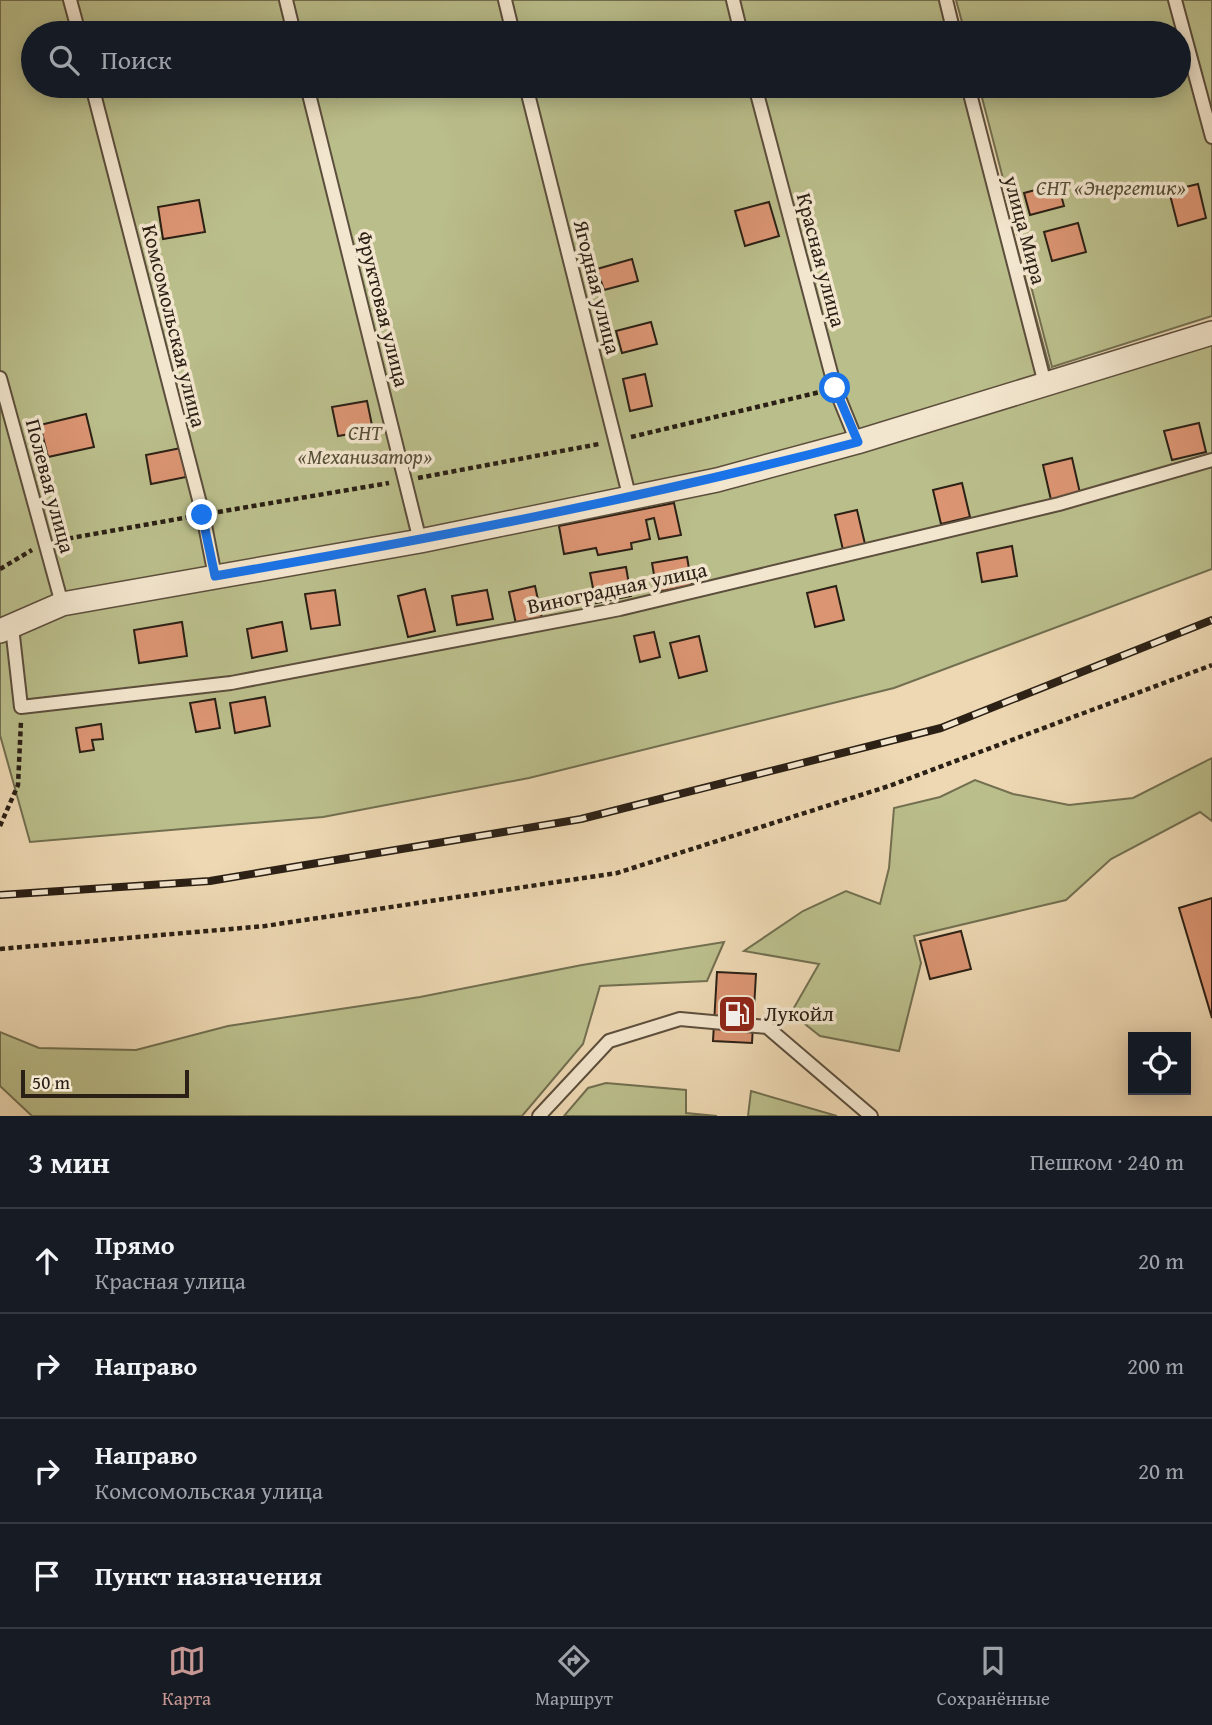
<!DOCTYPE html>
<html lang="ru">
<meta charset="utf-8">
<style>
:root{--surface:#171b24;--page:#20242c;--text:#f1f3f6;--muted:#9ea1a6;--line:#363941;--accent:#c59692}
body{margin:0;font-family:"Gentium Book Plus",serif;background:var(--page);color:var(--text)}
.controls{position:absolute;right:21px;bottom:21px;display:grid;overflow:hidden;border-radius:0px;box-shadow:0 4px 18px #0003}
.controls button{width:63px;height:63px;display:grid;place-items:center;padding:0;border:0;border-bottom:2px solid var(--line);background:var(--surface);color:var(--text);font:35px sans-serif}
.scale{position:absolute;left:21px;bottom:18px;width:168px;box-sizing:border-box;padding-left:7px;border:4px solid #2b2015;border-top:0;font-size:19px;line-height:24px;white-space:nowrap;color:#2b2015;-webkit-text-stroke:5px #f3e6ce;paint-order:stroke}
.stop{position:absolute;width:21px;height:21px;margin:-16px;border:5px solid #1a73e8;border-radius:50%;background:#fff}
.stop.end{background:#1a73e8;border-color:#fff;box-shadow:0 2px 7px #0008}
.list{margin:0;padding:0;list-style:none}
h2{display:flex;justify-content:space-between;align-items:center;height:91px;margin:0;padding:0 28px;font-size:30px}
h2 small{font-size:23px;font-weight:400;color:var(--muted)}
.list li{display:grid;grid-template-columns:46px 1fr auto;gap:21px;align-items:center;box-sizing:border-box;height:105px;padding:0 28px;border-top:2px solid var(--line)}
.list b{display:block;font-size:26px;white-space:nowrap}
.list p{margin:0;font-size:23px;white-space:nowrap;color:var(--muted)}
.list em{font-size:23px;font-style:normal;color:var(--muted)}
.icon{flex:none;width:38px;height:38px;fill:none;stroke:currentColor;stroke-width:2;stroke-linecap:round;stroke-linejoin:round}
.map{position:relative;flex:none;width:1212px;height:1116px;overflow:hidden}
.search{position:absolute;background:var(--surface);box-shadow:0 4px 18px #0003;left:21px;right:21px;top:21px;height:77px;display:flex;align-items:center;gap:18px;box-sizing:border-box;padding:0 24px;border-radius:38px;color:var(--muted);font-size:26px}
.sheet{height:511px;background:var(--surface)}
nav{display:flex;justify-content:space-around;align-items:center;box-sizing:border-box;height:98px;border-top:2px solid var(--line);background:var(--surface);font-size:19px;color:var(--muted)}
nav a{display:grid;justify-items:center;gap:4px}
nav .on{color:var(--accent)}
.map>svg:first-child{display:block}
.green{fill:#babe8b;stroke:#726f50;stroke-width:2}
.building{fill:#dc9573;stroke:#2b2015;stroke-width:2}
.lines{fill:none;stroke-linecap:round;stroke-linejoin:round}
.service-casing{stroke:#5c4e3c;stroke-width:16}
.minor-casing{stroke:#5c4e3c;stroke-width:26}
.path{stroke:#2b2015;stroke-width:4.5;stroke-dasharray:5 3.5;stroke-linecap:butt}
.service{stroke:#f3e6ce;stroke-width:12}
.minor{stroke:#f3e6ce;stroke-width:23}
.rail-casing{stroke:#2b2015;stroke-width:8}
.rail{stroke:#f3e6ce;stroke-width:5;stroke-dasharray:16;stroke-linecap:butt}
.route{stroke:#1a73e8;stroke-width:9}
.labels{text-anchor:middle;stroke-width:7;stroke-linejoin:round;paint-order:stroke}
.park-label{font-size:21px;font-style:italic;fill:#564f38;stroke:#f3e6ce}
.street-label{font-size:21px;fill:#2b2015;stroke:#f3e6ce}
.poi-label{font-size:21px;fill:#2b2015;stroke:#f3e6ce;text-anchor:start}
</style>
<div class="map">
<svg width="1212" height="1116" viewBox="0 0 1212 1116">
<rect width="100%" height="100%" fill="#edd8b3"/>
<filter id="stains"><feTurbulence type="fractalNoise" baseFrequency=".00286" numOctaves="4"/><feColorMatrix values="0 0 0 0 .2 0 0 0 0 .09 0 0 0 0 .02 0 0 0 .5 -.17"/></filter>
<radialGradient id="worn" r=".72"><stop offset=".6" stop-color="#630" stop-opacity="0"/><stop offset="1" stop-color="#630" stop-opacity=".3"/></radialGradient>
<g class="green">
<path d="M0 0H951L960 33H33V86H973L1051 373 1212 324V569L894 688 529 778 323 817 30 842 0 735Z"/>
<path d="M956 0H1212V316L1052 367 979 86H1179V33H965Z"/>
<path d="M1212 758V821L1200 812 1111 859 1066 900 914 936 921 963 899 1051 820 1036 791 1013 819 964 744 951 803 911 846 891 880 904 889 868 894 808 940 797 975 780 1013 794 1069 805 1133 798Z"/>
<path d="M724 942 707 981 600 986 583 1044 522 1116H32L0 1086V1032L39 1048 136 1050 228 1026 420 997 582 965Z"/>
<path d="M606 1083 686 1090V1113L717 1116H564L588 1088Z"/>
<path d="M751 1091 837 1116H748Z"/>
</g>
<g class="building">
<path d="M334 86H371L337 97Z"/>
<path d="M1058 184 1064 206 1030 215 1024 193Z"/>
<path d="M1198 184 1206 218 1178 226 1169 191Z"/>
<path d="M199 200 205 232 163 239 158 207Z"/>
<path d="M769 202 779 236 745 246 735 211Z"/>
<path d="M1078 223 1086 252 1052 261 1044 232Z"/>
<path d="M632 259 638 281 604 290 597 269Z"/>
<path d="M651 322 657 344 622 353 616 331Z"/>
<path d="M645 374 652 406 630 411 623 379Z"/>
<path d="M367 401 373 430 338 436 332 407Z"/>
<path d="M86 414 94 447 48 457 40 425Z"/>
<path d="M1199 423 1206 452 1172 460 1164 431Z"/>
<path d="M181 448 186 477 151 484 146 455Z"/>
<path d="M1072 458 1080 493 1051 500 1043 465Z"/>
<path d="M962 483 970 517 941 524 933 490Z"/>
<path d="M674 503 681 535 659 539 654 518 646 520 650 539 631 543 632 549 598 555 596 548 564 554 559 526Z"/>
<path d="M857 510 865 544 843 550 835 515Z"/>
<path d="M1012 546 1017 576 982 582 977 553Z"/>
<path d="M687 557 692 586 657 592 652 563Z"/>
<path d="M626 567 631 596 596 603 590 573Z"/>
<path d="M535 586 542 618 516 624 509 592Z"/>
<path d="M836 586 844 620 815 627 807 593Z"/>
<path d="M425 589 435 631 408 637 398 596Z"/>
<path d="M335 590 340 625 311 629 305 594Z"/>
<path d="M487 590 493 619 457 625 452 596Z"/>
<path d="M182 622 187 656 139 663 134 630Z"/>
<path d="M282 622 287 651 252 658 247 629Z"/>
<path d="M654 632 660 657 640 662 634 636Z"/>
<path d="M699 636 707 671 679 678 670 643Z"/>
<path d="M265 697 270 726 235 733 230 703Z"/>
<path d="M215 699 220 728 196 732 190 703Z"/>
<path d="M101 724 103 739 92 740 94 750 80 752 76 728Z"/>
<path d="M1212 898V1018L1179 908Z"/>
<path d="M961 931 971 969 930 979 920 941Z"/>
<path d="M717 972 756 974 752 1043 713 1041Z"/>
</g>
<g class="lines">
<defs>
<g id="service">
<path d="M70 0 79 33"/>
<path d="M286 0 294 33"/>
<path d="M505 0 513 33"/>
<path d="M733 0 741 33"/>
<path d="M946 0 954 33"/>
<path d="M1175 0 1212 137"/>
<path d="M92 86 203 515 215 576"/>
<path d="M307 86 420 541"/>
<path d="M526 86 630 499"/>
<path d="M755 86 835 388 857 442"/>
<path d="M968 86 1045 384"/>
<path d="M0 378 62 604"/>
<path d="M12 627 21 707 231 683 620 609 1059 504 1212 460"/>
<path d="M539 1116 609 1041 680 1019 767 1027 871 1116"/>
</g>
<path id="minor" d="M0 631 62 604 420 541 717 480 857 442 1212 333"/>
</defs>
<use href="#service" class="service-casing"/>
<use href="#minor" class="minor-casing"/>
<g class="path">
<path d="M631 437 820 392"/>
<path d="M418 478 599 444"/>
<path d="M218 512 389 483"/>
<path d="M60 540 189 517"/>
<path d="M0 569 32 550"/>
<path d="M0 826 18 785 21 721"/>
<path d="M0 949 265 926 617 873 889 786 1212 665"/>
</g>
<use href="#service" class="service"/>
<use href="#minor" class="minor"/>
<defs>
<path id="rail" d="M0 895 210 881 581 819 941 728 1212 620"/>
</defs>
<use href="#rail" class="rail-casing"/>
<use href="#rail" class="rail"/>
</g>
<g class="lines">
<path class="route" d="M202 515 215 576C431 539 645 498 858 442L835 388"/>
</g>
<defs>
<symbol id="fuel-square" viewBox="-11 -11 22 22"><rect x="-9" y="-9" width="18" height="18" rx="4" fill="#8f2418" stroke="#f3e6ce"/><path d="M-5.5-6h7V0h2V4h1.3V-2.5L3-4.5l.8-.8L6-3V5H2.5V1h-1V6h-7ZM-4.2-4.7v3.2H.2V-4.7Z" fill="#fff"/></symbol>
</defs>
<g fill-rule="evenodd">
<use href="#fuel-square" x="715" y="992" width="44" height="44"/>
</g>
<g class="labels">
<g class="park-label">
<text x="1111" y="195">СНТ «Энергетик»</text>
<text x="365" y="440">СНТ<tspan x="365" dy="24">«Механизатор»</tspan></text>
</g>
<g class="street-label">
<text transform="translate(1025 230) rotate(75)" y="7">улица Мира</text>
<text transform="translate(821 260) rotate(75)" y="7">Красная улица</text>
<text transform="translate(597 287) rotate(76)" y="7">Ягодная улица</text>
<text transform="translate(383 309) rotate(76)" y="7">Фруктовая улица</text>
<text transform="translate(174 326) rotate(76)" y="7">Комсомольская улица</text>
<text transform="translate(50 486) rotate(75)" y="7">Полевая улица</text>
<text transform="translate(617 588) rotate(-12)" y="7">Виноградная улица</text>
</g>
<g class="poi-label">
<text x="764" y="1021">Лукойл</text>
</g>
</g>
<rect width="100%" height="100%" filter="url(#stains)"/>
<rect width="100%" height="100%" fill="url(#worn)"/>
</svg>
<div class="controls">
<button><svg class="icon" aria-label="locate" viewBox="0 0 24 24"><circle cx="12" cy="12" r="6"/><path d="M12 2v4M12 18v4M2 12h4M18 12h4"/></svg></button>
</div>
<div class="scale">50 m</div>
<div class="stop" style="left:835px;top:388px"></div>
<div class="stop end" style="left:202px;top:515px"></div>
<div class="search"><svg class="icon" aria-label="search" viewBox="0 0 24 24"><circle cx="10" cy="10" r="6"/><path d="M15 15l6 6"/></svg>Поиск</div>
</div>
<section class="sheet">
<h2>3 мин<small>Пешком · 240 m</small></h2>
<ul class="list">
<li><svg class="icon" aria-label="ahead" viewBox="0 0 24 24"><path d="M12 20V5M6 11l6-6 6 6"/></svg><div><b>Прямо</b><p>Красная улица</p></div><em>20 m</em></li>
<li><svg class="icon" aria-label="right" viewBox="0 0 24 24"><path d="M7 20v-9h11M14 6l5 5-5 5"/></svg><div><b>Направо</b></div><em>200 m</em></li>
<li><svg class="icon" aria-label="right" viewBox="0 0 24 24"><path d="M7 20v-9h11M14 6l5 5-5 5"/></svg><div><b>Направо</b><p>Комсомольская улица</p></div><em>20 m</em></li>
<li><svg class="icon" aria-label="arrive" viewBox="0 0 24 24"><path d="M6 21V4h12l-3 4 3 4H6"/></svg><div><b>Пункт назначения</b></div></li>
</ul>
</section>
<nav>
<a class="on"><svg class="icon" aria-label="map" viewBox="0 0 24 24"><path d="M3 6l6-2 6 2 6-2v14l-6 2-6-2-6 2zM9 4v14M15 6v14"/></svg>Карта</a>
<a><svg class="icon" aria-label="directions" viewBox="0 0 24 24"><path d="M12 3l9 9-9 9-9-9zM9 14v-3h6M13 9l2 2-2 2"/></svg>Маршрут</a>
<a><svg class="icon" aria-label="saved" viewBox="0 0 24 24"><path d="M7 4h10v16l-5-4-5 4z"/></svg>Сохранённые</a>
</nav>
